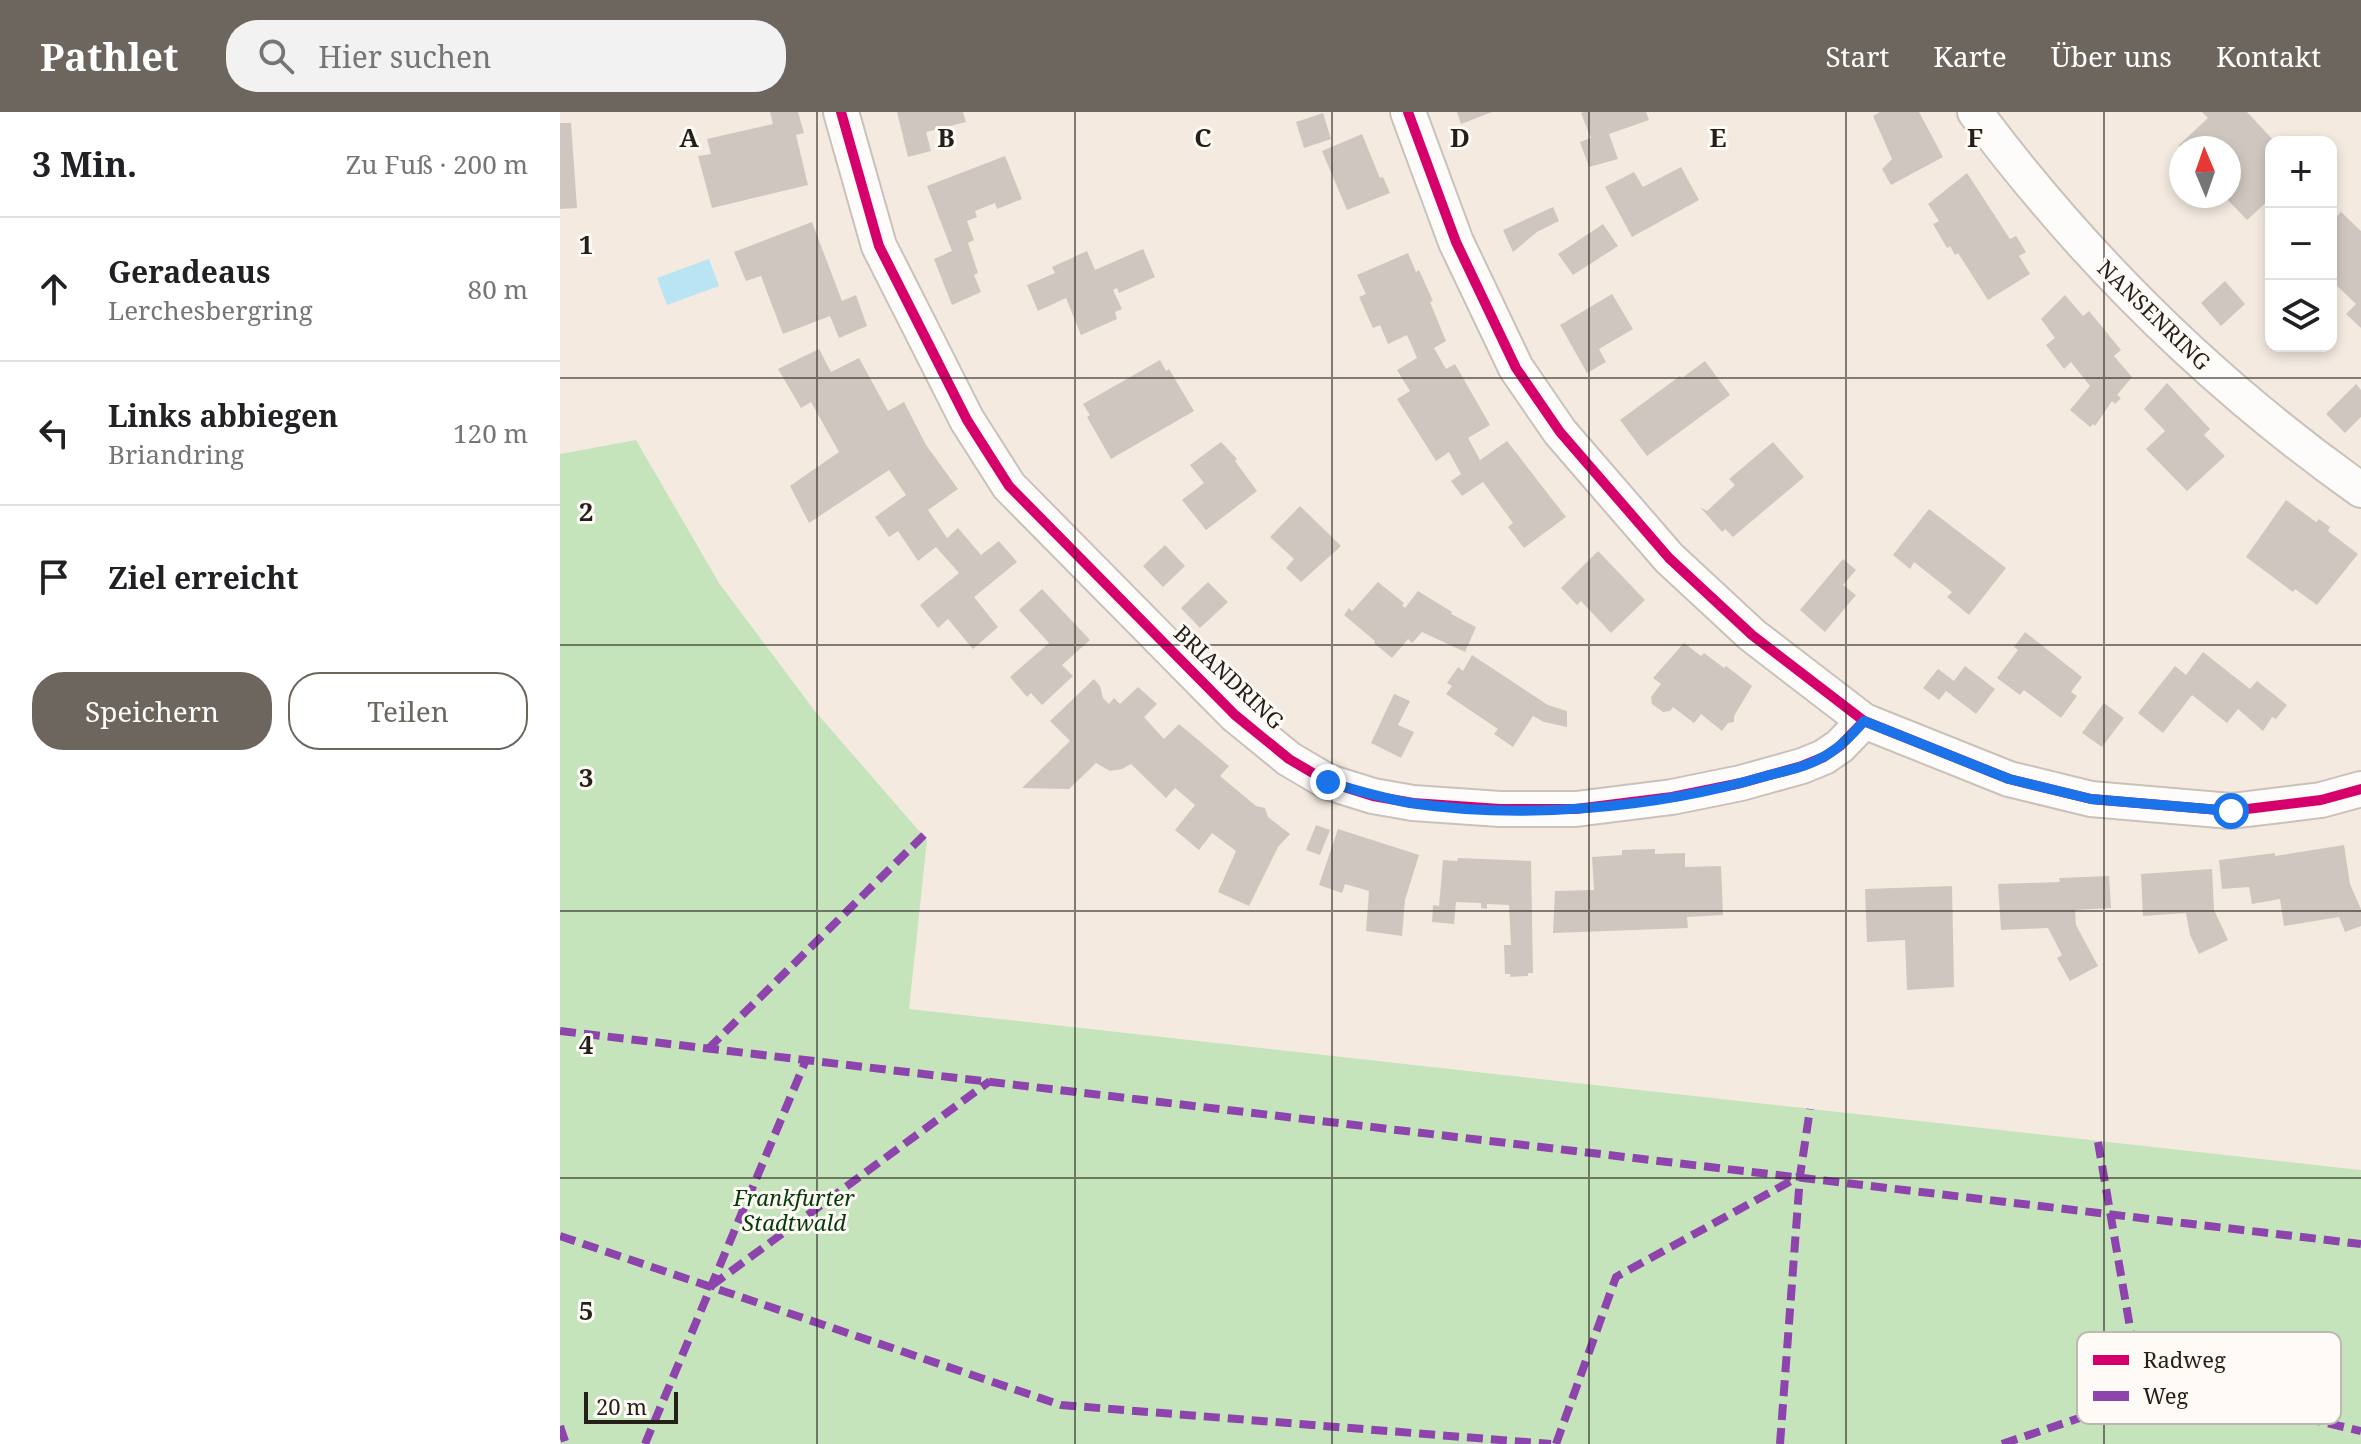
<!DOCTYPE html>
<html lang="de">
<meta charset="utf-8">
<style>
:root{--surface:#fff;--page:#f2f2f2;--text:#202124;--muted:#757577;--line:#e0e0e0;--accent:#6d665f}
body{margin:0;font-family:"Noto Serif",serif;background:var(--page);color:var(--text)}
.controls{position:absolute;right:24px;top:24px;display:grid;overflow:hidden;border-radius:16px;box-shadow:0 4px 12px #0003}
.controls button{width:72px;height:72px;display:grid;place-items:center;padding:0;border:0;border-bottom:2px solid var(--line);background:var(--surface);color:var(--text);font:40px sans-serif}
.compass{position:absolute;left:1609px;top:24px;width:72px;height:72px;border-radius:50%;background:var(--surface);box-shadow:0 4px 12px #0003;rotate:358deg}
.scale{position:absolute;left:24px;bottom:20px;width:94px;box-sizing:border-box;padding-left:8px;border:4px solid #251f19;border-top:0;font-size:22px;line-height:28px;white-space:nowrap;color:#251f19;-webkit-text-stroke:6px #fefaf6;paint-order:stroke}
.stop{position:absolute;width:24px;height:24px;margin:-18px;border:6px solid #1a73e8;border-radius:50%;background:#fff}
.stop.end{background:#1a73e8;border-color:#fff;box-shadow:0 2px 8px #0008}
.list{margin:0;padding:0;list-style:none}
h2{display:flex;justify-content:space-between;align-items:center;height:104px;margin:0;padding:0 32px;font-size:34px}
h2 small{font-size:26px;font-weight:400;color:var(--muted)}
.list li{display:grid;grid-template-columns:52px 1fr auto;gap:24px;align-items:center;box-sizing:border-box;height:144px;padding:0 32px;border-top:2px solid var(--line)}
.list b{display:block;font-size:30px;white-space:nowrap}
.list p{margin:0;font-size:26px;white-space:nowrap;color:var(--muted)}
.list em{font-size:26px;font-style:normal;color:var(--muted)}
.actions{display:flex;gap:16px;padding:24px 32px}
.actions a{flex:1;padding:18px 0;border:2px solid var(--accent);border-radius:32px;text-align:center;font-size:28px;color:var(--accent)}
.actions .main{background:var(--accent);color:#fff}
.icon{flex:none;width:44px;height:44px;fill:none;stroke:currentColor;stroke-width:2;stroke-linecap:round;stroke-linejoin:round}
.map{position:relative;flex:none;width:1801px;height:1332px;overflow:hidden}
header{display:flex;align-items:center;gap:48px;box-sizing:border-box;height:112px;padding:0 40px;background:var(--accent);color:#fff}
header strong{font-size:38px}
nav{display:flex;gap:44px;margin-inline-start:auto;font-size:28px}
.search{width:560px;height:72px;background:var(--page);display:flex;align-items:center;gap:20px;box-sizing:border-box;padding:0 28px;border-radius:32px;color:var(--muted);font-size:30px}
main{display:flex}
aside{flex:1;background:var(--surface)}
.map>svg:first-child{display:block}
.green{fill:#c6e4bc}
.water{fill:#b8e4f3}
.building{fill:#cfc7bf}
.lines{fill:none;stroke-linecap:round;stroke-linejoin:round}
.street-casing{stroke:#c9c1ba;stroke-width:38}
.street{stroke:#fdfcfa;stroke-width:34}
.quiet{stroke:#8e44ad;stroke-width:8;stroke-dasharray:16 8;stroke-linecap:butt}
.cycleway-casing{stroke:#fefaf6;stroke-width:15}
.cycleway{stroke:#d6006c;stroke-width:10}
.route{stroke:#1a73e8;stroke-width:10}
.grid{fill:none;stroke:#251f19;stroke-width:2;stroke-opacity:0.55}
.labels{text-anchor:middle;stroke-width:6;stroke-linejoin:round;paint-order:stroke}
.street-label{font-size:22px;fill:#251f19;stroke:#fefaf6}
.park-label{font-size:22px;font-style:italic;fill:#043a07;stroke:#fefaf6}
.key{fill:#fefaf6;stroke:#bdb8b4;stroke-width:2}
.key-label{font-size:22px;fill:#251f19}
.grid-label{font-size:26px;text-anchor:middle;font-weight:bold;fill:#251f19;stroke:#fefaf6;stroke-width:6;stroke-linejoin:round;paint-order:stroke}
</style>
<header>
<strong>Pathlet</strong>
<div class="search"><svg class="icon" aria-label="search" viewBox="0 0 24 24"><circle cx="10" cy="10" r="6"/><path d="M15 15l6 6"/></svg>Hier suchen</div>
<nav><a>Start</a><a>Karte</a><a>Über uns</a><a>Kontakt</a></nav>
</header>
<main>
<aside>
<h2>3 Min.<small>Zu Fuß · 200 m</small></h2>
<ul class="list">
<li><svg class="icon" aria-label="ahead" viewBox="0 0 24 24"><path d="M12 20V5M6 11l6-6 6 6"/></svg><div><b>Geradeaus</b><p>Lerchesbergring</p></div><em>80 m</em></li>
<li><svg class="icon" aria-label="left" viewBox="0 0 24 24"><path d="M17 20v-9H6M10 6l-5 5 5 5"/></svg><div><b>Links abbiegen</b><p>Briandring</p></div><em>120 m</em></li>
<li><svg class="icon" aria-label="arrive" viewBox="0 0 24 24"><path d="M6 21V4h12l-3 4 3 4H6"/></svg><div><b>Ziel erreicht</b></div></li>
</ul>
<div class="actions"><a class="main">Speichern</a><a>Teilen</a></div>
</aside>
<div class="map">
<svg width="1801" height="1332" viewBox="0 0 1801 1332">
<rect width="100%" height="100%" fill="#f4eae0"/>
<path class="green" d="M76 328 159 471 254 598 367 728 349 897 1801 1058V1332H0V342Z"/>
<path class="water" d="M149 147 159 174 107 193 97 166Z"/>
<g class="building">
<path d="M210 0H238L244 21 236 23 248 73 152 96 138 44 151 42 147 27 213 12Z"/>
<path d="M337 0H403L406 10 366 20 371 39 348 45Z"/>
<path d="M897 0H932L901 12Z"/>
<path d="M1024 0H1086L1089 8 1049 22 1058 47 1029 55 1020 30 1031 26 1021 1Z"/>
<path d="M1320 0H1359L1383 45 1331 73 1322 57 1332 47 1313 4Z"/>
<path d="M1642 0H1687L1715 30H1711V86L1687 108 1666 86 1665 88 1660 84H1669V36L1618 34 1648 6Z"/>
<path d="M763 1 771 27 744 36 736 10Z"/>
<path d="M0 11H11L17 96 0 97Z"/>
<path d="M802 22 820 66 823 65 830 81 787 98 762 39Z"/>
<path d="M445 44 462 87 437 97 435 91 415 99 417 105 407 109 414 128 408 131 418 161 414 163 421 180 392 193 374 147 392 139 367 74Z"/>
<path d="M1121 55 1139 88 1072 125 1045 75 1074 60 1083 75Z"/>
<path d="M1407 61 1450 127 1456 124 1466 140 1459 144 1470 162 1428 188 1398 141 1395 143 1390 134 1387 136 1373 112 1379 109 1368 92Z"/>
<path d="M993 95 999 109 977 120 953 140 943 118Z"/>
<path d="M1781 100 1801 119V216L1786 202 1796 192 1771 168V110Z"/>
<path d="M252 110 282 189 296 183 307 214 279 226 270 204 223 222 201 164 186 169 174 140Z"/>
<path d="M1043 112 1058 134 1013 163 998 142Z"/>
<path d="M583 137 595 165 559 181 557 176 553 178 562 197 555 200 557 207 521 223 506 186 478 199 467 173 495 161 492 155 527 139 535 158Z"/>
<path d="M848 141 856 160 859 158 873 189 870 190 886 229 874 236 886 257 895 252 930 313 908 326 920 348 947 329 1006 405 964 436 948 415 953 411 923 370 902 384 891 369 901 362 889 340 876 349 837 287 850 279 837 258 857 246 847 223 828 232 820 213 813 216 799 185 806 182 797 163Z"/>
<path d="M1665 169 1685 192 1661 214 1641 191Z"/>
<path d="M1052 182 1073 217 1039 237 1046 250 1027 261 1000 213Z"/>
<path d="M1505 183 1523 204 1529 199 1561 238 1554 244 1572 265 1557 283 1561 286 1555 292 1552 289 1535 314 1533 312 1530 315 1510 298 1530 274 1511 250 1504 257 1486 233 1495 226 1481 207Z"/>
<path d="M259 237 271 260 299 246 328 299 344 290 366 333 398 377 368 398 387 426 398 416 421 443 439 429 457 450 414 485 438 515 413 537 388 507 378 516 360 493 399 461 376 435 358 449 338 419 329 425 315 405 346 383 329 358 249 411 230 374 279 340 251 290 241 296 218 257Z"/>
<path d="M600 248 606 259 609 257 634 299 551 347 527 305 530 303 523 292Z"/>
<path d="M1145 249 1170 283 1087 344 1060 308 1120 264 1122 266Z"/>
<path d="M1607 271 1650 317 1644 323 1665 344 1627 379 1586 337 1605 319 1584 297Z"/>
<path d="M1796 272 1801 278V305L1785 321 1766 302Z"/>
<path d="M661 330 677 347 675 349 697 379 646 418 622 388 644 371 630 353Z"/>
<path d="M1213 330 1244 365 1173 425 1165 417 1162 420 1140 395 1147 399 1175 373 1169 367Z"/>
<path d="M1726 388 1756 410 1759 407 1770 415 1768 419 1798 442 1757 493 1735 477 1733 480 1686 445Z"/>
<path d="M740 394 781 434 741 470 726 456 734 447 710 425Z"/>
<path d="M1369 397 1446 456 1409 503 1387 485 1392 480 1354 450 1350 457 1333 443Z"/>
<path d="M605 433 625 454 603 475 583 454Z"/>
<path d="M1038 439 1085 488 1051 521 1021 489 1017 493 1001 476Z"/>
<path d="M1283 447 1296 458 1283 473 1296 483 1265 520 1240 498Z"/>
<path d="M648 470 668 490 640 516 621 496Z"/>
<path d="M818 470 844 491 842 493 845 496 858 479 892 500 891 502 916 515 905 540 862 520 852 531 848 527 832 546 814 531 815 529 784 503 789 496 792 499Z"/>
<path d="M482 477 530 528 502 553 513 564 482 593 471 581 467 585 450 565 489 531 459 498Z"/>
<path d="M1465 520 1522 565 1511 580 1517 584 1501 606 1464 578 1460 583 1437 566 1458 538 1454 535Z"/>
<path d="M1124 531 1141 544 1144 541 1164 556 1166 554 1192 574 1174 604V610L1168 611 1162 619 1141 602 1134 611 1113 595 1110 599 1103 600 1092 592 1091 585 1101 572 1093 566Z"/>
<path d="M1643 540 1690 577 1697 569 1727 593 1716 607 1712 605 1703 619 1678 597 1667 611 1632 583 1603 621 1578 601 1615 554 1626 563Z"/>
<path d="M912 543 988 593 1007 599V615L984 610 973 604 953 635 934 622 938 617 886 582 892 574 887 571 898 555 903 559Z"/>
<path d="M1405 554 1435 577 1416 602 1386 579 1379 588 1363 576 1378 557 1394 569Z"/>
<path d="M534 567 540 574 543 586 549 592 554 586 560 592 578 575 597 592 584 605 604 627 619 612 669 654 660 664 696 694 705 696 708 705 730 722 718 735 689 794 658 780 676 739 652 721 639 738 615 718 635 693 615 676 606 686 571 652 562 657 550 659 536 651 509 677 462 676 510 629 490 609Z"/>
<path d="M834 582 850 589 838 613 854 620 841 646 811 631Z"/>
<path d="M1544 591 1564 606 1542 635 1522 621Z"/>
<path d="M756 713 770 718 760 743 746 738Z"/>
<path d="M778 717 859 743 845 788 842 824 806 819 809 779 785 772 782 781 759 773Z"/>
<path d="M1784 733 1790 772 1801 797V814L1785 820 1779 805 1724 814 1720 787 1692 792 1689 775 1662 777 1659 748 1715 741V744Z"/>
<path d="M1095 737V742L1125 741V755L1161 754 1163 803 1127 805 1128 816 993 821 995 779 1034 778 1032 745 1062 743V738Z"/>
<path d="M898 746 971 749 973 861H968V864L950 865V862H945L944 833H951L949 793 927 792V797L921 796V791L896 790 894 812 872 810 873 793 879 794 883 748 897 749Z"/>
<path d="M1652 757 1654 798 1668 828 1639 842 1630 823 1626 801 1583 804 1581 762Z"/>
<path d="M1549 764 1551 796 1515 798 1516 813 1538 854 1510 869 1497 846 1502 843 1488 816 1441 818 1438 772 1500 770 1499 766Z"/>
<path d="M1392 774 1394 875 1347 878 1345 828 1307 830 1305 777Z"/>
</g>
<g class="lines">
<defs>
<g id="street">
<path d="M281 0 319 134 407 308 449 374 675 603 729 647 768 670 813 684 853 691 940 697H1016L1112 685 1181 671 1242 654 1264 645 1280 634 1304 609"/>
<path d="M848 0 896 130 956 256 1000 320 1109 446 1192 523 1304 609 1449 667 1531 687 1671 699 1761 688 1801 677"/>
<path d="M1415 0C1523 145 1653 273 1801 378"/>
</g>
</defs>
<use href="#street" class="street-casing"/>
<use href="#street" class="street"/>
<g class="quiet">
<path d="M0 919 1801 1132"/>
<path d="M148 937 366 721"/>
<path d="M1538 1030 1582 1285"/>
<path d="M0 1124 501 1293 991 1332"/>
<path d="M151 1174 430 969"/>
<path d="M0 1314 6 1332"/>
<path d="M85 1332 246 948"/>
<path d="M996 1332 1056 1165 1240 1064"/>
<path d="M1220 1332 1240 1064 1250 997"/>
<path d="M1442 1332 1582 1285 1728 1302 1801 1319"/>
</g>
<defs>
<g id="cycleway">
<path d="M281 0 319 134 407 308 449 374 675 603 729 647 768 670 813 684 853 691 940 697H1016L1112 685 1181 671 1242 654 1264 645 1280 634 1304 609"/>
<path d="M848 0 896 130 956 256 1000 320 1109 446 1192 523 1304 609 1449 667 1531 687 1671 699 1761 688 1801 677"/>
</g>
</defs>
<use href="#cycleway" class="cycleway-casing"/>
<use href="#cycleway" class="cycleway"/>
</g>
<g class="lines">
<path class="route" d="M768 670C795 678 822 686 850 691 964 708 1096 696 1206 664 1225 659 1246 655 1263 645 1279 637 1292 623 1304 609L1449 667 1531 687 1671 699"/>
</g>
<path class="grid" d="M257 0V1332M515 0V1332M772 0V1332M1029 0V1332M1286 0V1332M1544 0V1332M0 266H1801M0 533H1801M0 799H1801M0 1066H1801"/>
<g class="labels">
<g class="street-label">
<text transform="translate(1594 203) rotate(44)" y="8">NANSENRING</text>
<text transform="translate(669 565) rotate(43)" y="8">BRIANDRING</text>
</g>
<g class="park-label">
<text x="234" y="1094">Frankfurter<tspan x="234" dy="25">Stadtwald</tspan></text>
</g>
</g>
<rect x="1517" y="1220" width="264" height="92" rx="12" class="key"/>
<rect x="1533" y="1243" width="36" height="10" fill="#d6006c"/>
<rect x="1533" y="1279" width="36" height="10" fill="#8e44ad"/>
<g class="key-label">
<text x="1583" y="1256">Radweg</text>
<text x="1583" y="1292">Weg</text>
</g>
<g class="grid-label">
<text x="129" y="35">A</text>
<text x="386" y="35">B</text>
<text x="643" y="35">C</text>
<text x="900" y="35">D</text>
<text x="1158" y="35">E</text>
<text x="1415" y="35">F</text>
<text x="26" y="142">1</text>
<text x="26" y="409">2</text>
<text x="26" y="675">3</text>
<text x="26" y="942">4</text>
<text x="26" y="1208">5</text>
</g>
</svg>
<div class="controls">
<button>+</button>
<button>−</button>
<button><svg class="icon" aria-label="layers" viewBox="0 0 24 24"><path d="M12 4l9 5-9 5-9-5zM3 14l9 5 9-5"/></svg></button>
</div>
<svg class="compass" viewBox="-18 -18 36 36"><path d="M0-13l5 13h-10z" fill="#e53935"/><path d="M0 13l5-13h-10z" fill="#757577"/></svg>
<div class="scale">20 m</div>
<div class="stop" style="left:1671px;top:699px"></div>
<div class="stop end" style="left:768px;top:670px"></div>
</div>
</main>
